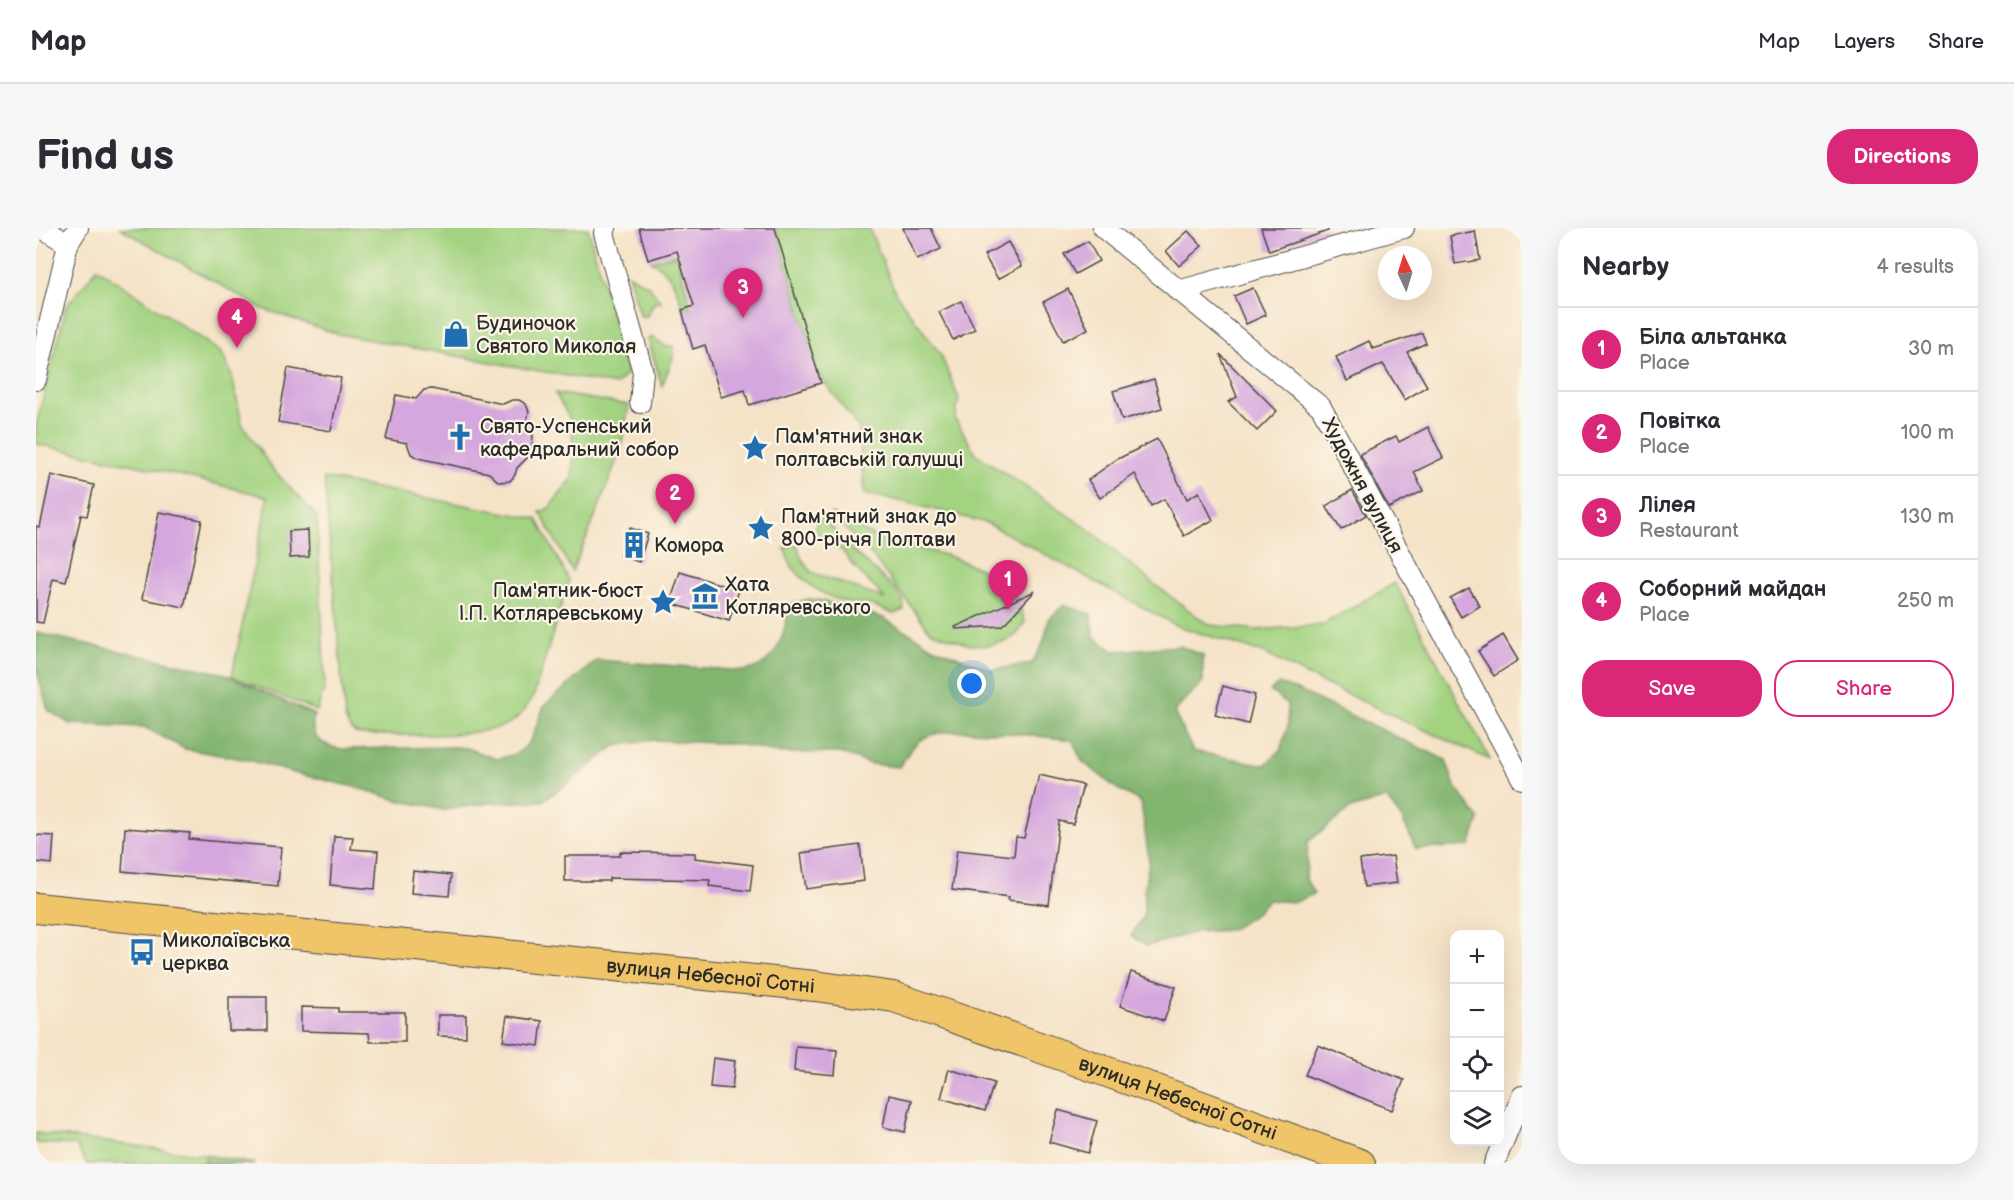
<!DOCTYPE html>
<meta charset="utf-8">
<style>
:root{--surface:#fff;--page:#f7f7f7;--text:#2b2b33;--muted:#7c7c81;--line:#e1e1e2;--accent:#db2777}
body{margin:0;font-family:"Balsamiq Sans",sans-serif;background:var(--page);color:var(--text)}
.controls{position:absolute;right:18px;bottom:18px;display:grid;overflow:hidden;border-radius:12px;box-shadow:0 6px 24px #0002}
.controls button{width:54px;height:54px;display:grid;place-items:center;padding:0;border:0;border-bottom:2px solid var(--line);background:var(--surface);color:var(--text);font:30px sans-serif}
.compass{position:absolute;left:1342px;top:18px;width:54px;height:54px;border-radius:50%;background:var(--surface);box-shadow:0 6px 24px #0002;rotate:356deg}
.you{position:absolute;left:936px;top:456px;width:21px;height:21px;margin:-15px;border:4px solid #fff;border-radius:50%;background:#1a73e8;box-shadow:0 0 0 9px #1a73e833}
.badge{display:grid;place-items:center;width:39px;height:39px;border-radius:50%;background:var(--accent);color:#fff;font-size:20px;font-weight:700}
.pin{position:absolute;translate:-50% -50px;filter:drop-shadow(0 2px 3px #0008)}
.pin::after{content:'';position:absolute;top:32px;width:21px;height:18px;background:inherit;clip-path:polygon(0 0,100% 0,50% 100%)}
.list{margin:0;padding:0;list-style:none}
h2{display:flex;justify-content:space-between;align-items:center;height:78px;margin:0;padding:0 24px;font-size:26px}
h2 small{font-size:20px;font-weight:400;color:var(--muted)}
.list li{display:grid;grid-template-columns:39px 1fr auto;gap:18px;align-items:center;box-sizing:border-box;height:84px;padding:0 24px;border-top:2px solid var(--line)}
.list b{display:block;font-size:22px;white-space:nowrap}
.list p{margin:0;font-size:20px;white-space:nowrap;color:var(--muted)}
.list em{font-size:20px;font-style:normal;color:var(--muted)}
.actions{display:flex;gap:12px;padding:18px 24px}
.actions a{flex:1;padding:14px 0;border:2px solid var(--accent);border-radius:24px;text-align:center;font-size:21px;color:var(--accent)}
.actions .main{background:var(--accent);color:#fff}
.icon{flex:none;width:33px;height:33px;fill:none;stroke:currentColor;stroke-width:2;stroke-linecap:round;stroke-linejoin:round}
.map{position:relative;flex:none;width:1486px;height:936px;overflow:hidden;border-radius:24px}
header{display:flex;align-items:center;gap:36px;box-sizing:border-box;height:84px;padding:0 30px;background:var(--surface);border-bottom:2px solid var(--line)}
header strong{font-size:28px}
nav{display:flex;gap:33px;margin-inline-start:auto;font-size:21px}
.intro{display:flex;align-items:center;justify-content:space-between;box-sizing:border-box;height:144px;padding:0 36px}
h1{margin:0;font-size:42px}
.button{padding:15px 27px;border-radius:24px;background:var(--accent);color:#fff;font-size:21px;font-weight:700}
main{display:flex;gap:36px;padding:0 36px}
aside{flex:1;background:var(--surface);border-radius:24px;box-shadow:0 6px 24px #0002}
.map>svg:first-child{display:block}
.green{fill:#a3d381;stroke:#677f56;stroke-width:1.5}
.forest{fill:#82b56f;stroke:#56704d;stroke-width:1.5}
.building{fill:#d5a7de}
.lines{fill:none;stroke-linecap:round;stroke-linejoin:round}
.minor-casing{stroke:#494743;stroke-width:22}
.primary-casing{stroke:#494743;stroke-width:32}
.minor{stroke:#fff;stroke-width:20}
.primary{stroke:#f0c469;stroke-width:30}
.labels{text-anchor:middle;stroke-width:4.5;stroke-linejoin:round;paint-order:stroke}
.poi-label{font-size:20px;fill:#2b2b2b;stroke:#fcf5e5;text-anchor:start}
.street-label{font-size:20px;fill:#2b2b2b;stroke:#fcf5e5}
</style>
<header>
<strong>Map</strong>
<nav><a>Map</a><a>Layers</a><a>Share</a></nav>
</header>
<div class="intro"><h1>Find us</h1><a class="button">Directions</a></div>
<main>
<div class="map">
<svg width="1486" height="936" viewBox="0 0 1486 936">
<rect width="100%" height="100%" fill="#fcf5e5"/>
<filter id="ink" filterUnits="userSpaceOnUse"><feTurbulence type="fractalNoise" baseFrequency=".0167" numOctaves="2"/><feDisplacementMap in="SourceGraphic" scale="12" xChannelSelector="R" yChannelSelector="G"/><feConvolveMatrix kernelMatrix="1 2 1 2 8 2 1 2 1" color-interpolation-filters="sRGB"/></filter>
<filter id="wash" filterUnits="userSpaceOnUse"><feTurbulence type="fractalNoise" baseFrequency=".008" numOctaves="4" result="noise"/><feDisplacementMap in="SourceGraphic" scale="24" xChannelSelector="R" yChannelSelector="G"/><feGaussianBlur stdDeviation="1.35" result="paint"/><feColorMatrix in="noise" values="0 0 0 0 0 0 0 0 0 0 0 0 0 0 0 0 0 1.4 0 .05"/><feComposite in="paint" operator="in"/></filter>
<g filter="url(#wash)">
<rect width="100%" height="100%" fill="#f5e3c8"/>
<g class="green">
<path d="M84 0H552L591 145 580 157 302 106 227 81Z"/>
<path d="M739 0H833L860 66 905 127 923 171 919 191 940 226 1051 300 1118 356 1173 397 1221 402 1286 397 1359 355 1454 532 1274 449 1228 425 1141 398 951 295 873 275 828 266 823 200 783 147Z"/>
<path d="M640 26 655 79 647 81C641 60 636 44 615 33Z"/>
<path d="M61 40 186 125 196 148 206 196 235 239 281 289 289 458 281 483 196 448 232 269 144 247 0 216V198L30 79Z"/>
<path d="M592 46 613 58 625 74 618 75 611 88 605 89Z"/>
<path d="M617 109 630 119 637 118 638 127 626 158 612 111Z"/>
<path d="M519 165 593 177 584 224 555 299 536 343 504 284 512 281 536 251 538 222 534 191Z"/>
<path d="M288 250 501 291 533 352 498 467C492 477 486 487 477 493 448 512 365 506 329 507 317 506 312 501 309 489Z"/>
<path d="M794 285 852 316 881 320 913 328 943 340 981 370 989 394 981 406 971 413 947 418 931 416 894 403 838 330Z"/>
<path d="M786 289 813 319 859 361 867 373 868 382 857 386C850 383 843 379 835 377 825 375 813 376 803 372 781 365 752 344 749 320L761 316 765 330 775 344 849 371 814 334 807 323 792 315 780 303V295Z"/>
<path d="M0 905 170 927 219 936H51L40 917 0 915Z"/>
</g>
<g class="forest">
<path d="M773 371 788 373 847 390 899 420 956 442 996 435 1007 416 1013 391 1028 377 1055 386 1058 408 1077 423 1144 418 1167 427V454L1138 484 1157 523 1229 537 1244 523 1252 498 1251 476 1234 463 1243 456 1261 462 1410 532 1419 558 1443 591 1434 618 1380 621 1366 591 1350 570 1314 581 1272 614 1270 651 1278 666 1259 674 1232 672 1219 686 1195 702 1160 704 1111 718 1095 708 1108 686V663L1113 633 1105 574 1080 560 1046 533 1036 512C1003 509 908 493 883 513 875 519 869 531 863 539L835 536 803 525H745L702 516 617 512 579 518 526 560 506 573 453 575 409 582 361 572 319 559 258 545 213 532 149 521 108 499 34 496 12 482 0 439V405L189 446 278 487C272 509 286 518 306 521L419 519 430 520 461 531 480 526 489 519 496 510 508 478 561 432 708 443C740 438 751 406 751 377Z"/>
<path d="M170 927 219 936H168Z"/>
</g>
<g id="blocks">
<g class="building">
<path d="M603 0H739L785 155 713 177 709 162 685 169 669 117 657 121 650 97 646 82 658 78 641 23 612 32Z"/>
<path d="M867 0H895L905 21 881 32Z"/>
<path d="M1225 0H1292V3L1233 23Z"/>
<path d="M1152 3 1166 18 1143 38 1130 23Z"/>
<path d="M1439 3 1444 32 1419 36 1414 8Z"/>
<path d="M1052 13 1063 33 1039 46 1028 26Z"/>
<path d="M972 14 986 38 962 51 948 27Z"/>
<path d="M1217 60 1230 87 1210 96 1198 68Z"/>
<path d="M1032 61 1052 101 1027 113 1007 74Z"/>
<path d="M925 73 939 101 917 112 903 84Z"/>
<path d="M1386 105 1390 115 1371 124 1391 158 1369 172 1347 136 1311 153 1300 129 1333 113 1337 121Z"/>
<path d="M1184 126 1241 183 1221 203 1192 174 1201 169Z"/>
<path d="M252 140 305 150 295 203 242 194Z"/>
<path d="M1118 151 1126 180 1086 192 1077 163Z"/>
<path d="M396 161 467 176 476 172H483L490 176 493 184 491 192 497 207 496 218 493 228 481 240 479 247 474 253 463 254 453 245 382 230 375 226 371 215 350 211 360 167 380 171 388 162Z"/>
<path d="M1392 199 1407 230 1378 244 1387 263 1353 280 1324 226 1360 208 1363 214Z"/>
<path d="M1121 211 1151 271 1163 264 1177 292 1148 308 1128 271 1115 278 1099 246 1064 270 1052 252 1080 232Z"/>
<path d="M15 247 58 257 51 288 45 287 30 354 17 351 7 395 0 394V298L4 299Z"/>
<path d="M1316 262 1330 287 1305 302 1290 278Z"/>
<path d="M123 284 166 292 148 379 106 371Z"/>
<path d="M594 300 612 306 603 334 584 327Z"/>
<path d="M272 302 273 329 254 330 253 303Z"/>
<path d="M644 344 703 362 693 393 634 375Z"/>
<path d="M1433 360 1444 378 1425 389 1414 370Z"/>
<path d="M999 363 970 394 965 398 920 401 919 399Z"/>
<path d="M1467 407 1482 432 1458 448 1442 423Z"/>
<path d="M1187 458 1219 467 1212 496 1179 487Z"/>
<path d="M1003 547 1047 557 1037 596 1023 593 1013 677 972 672 973 669 916 662 921 622 978 628 980 609 988 610Z"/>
<path d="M89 600 154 605 153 611 245 619 242 658 86 643Z"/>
<path d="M0 607 18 608 16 636 0 634Z"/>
<path d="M298 608 317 609 315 621 342 623 339 661 294 657Z"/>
<path d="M824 617 828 653 770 661 765 625Z"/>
<path d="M584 624 659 625V630L717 637 714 663 673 658 674 652 573 650V653H529V628H584Z"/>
<path d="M1357 628 1361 655 1328 659 1324 632Z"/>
<path d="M377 643 415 647 413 668 375 665Z"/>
<path d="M1095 744 1140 759 1128 793 1084 778Z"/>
<rect x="193" y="769" width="38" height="34"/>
<path d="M265 779 302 780V784H369V814H334L333 805 265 803Z"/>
<path d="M402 787H430V809L402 808Z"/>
<path d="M471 788 506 793 503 818 467 813Z"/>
<path d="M1282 817 1368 852 1356 882 1269 847Z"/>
<path d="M760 819 801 822 799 847 758 843Z"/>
<path d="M677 830 699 833 696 861 674 859Z"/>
<path d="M913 841 958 855 949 883 905 870Z"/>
<path d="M853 867 876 872 869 904 847 899Z"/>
<path d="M1022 882 1061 893 1052 925 1013 914Z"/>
</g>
</g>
</g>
<g filter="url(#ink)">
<use href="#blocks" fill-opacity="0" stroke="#494743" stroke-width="1.5"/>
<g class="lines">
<defs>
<g id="minor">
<path d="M6 0 32 16"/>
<path d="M570 0 568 5 607 144 604 175"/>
<path d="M1067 0 1285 179 1486 551"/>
<path d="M1142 63 1368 0"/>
<path d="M0 152 32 16 42 0"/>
<path d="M1458 936 1486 868"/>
</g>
<g id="primary">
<path id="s1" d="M0 680 779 758 858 769 1000 818 1324 936"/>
</g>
</defs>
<use href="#minor" class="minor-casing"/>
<use href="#primary" class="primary-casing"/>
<use href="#minor" class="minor"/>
<use href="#primary" class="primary"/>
</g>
</g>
<defs>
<symbol id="shop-bare" viewBox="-9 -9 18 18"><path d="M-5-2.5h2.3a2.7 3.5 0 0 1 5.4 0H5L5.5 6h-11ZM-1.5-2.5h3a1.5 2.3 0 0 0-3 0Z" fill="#1f6fb2" stroke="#fcf5e5" stroke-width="2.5" paint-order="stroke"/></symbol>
<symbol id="church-bare" viewBox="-9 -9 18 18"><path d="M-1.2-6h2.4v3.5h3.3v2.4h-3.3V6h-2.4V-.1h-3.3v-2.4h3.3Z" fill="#1f6fb2" stroke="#fcf5e5" stroke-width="2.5" paint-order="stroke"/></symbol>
<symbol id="sight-bare" viewBox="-9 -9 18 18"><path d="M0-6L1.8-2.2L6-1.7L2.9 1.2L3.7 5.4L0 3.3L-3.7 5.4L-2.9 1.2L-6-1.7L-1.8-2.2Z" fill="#1f6fb2" stroke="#fcf5e5" stroke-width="2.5" paint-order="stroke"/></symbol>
<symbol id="building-bare" viewBox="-9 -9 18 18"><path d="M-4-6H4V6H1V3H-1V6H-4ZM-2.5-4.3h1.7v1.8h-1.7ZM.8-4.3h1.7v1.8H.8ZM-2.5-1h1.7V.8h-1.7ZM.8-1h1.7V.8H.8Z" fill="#1f6fb2" stroke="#fcf5e5" stroke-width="2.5" paint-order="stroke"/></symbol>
<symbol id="museum-bare" viewBox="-9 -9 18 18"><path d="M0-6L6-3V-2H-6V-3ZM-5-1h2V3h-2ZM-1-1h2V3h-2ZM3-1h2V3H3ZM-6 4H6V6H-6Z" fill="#1f6fb2" stroke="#fcf5e5" stroke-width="2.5" paint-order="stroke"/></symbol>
<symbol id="bus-bare" viewBox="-9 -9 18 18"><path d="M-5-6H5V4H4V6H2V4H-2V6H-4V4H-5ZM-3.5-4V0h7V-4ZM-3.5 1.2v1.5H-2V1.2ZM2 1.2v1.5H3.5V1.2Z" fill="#1f6fb2" stroke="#fcf5e5" stroke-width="2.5" paint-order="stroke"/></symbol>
</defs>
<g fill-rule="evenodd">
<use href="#shop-bare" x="401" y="87" width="38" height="38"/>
<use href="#church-bare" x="405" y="190" width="38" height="38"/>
<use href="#sight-bare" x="700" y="201" width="38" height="38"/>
<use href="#sight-bare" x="706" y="281" width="38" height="38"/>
<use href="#building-bare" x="579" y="298" width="38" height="38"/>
<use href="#museum-bare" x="650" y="349" width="38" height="38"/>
<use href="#sight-bare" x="608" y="355" width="38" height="38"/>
<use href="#bus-bare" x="87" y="705" width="38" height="38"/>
</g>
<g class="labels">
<g class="poi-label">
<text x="440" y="102">Будиночок<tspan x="440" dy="23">Святого Миколая</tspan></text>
<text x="444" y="205">Свято-Успенський<tspan x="444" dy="23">кафедральний собор</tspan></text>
<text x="739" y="215">Пам'ятний знак<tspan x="739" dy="23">полтавській галушці</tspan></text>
<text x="745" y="295">Пам'ятний знак до<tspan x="745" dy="23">800-річчя Полтави</tspan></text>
<text x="618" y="324">Комора</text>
<text x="689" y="363">Хата<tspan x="689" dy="23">Котляревського</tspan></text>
<text x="607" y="369" text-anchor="end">Пам'ятник-бюст<tspan x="607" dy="23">І.П. Котляревському</tspan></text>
<text x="126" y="719">Миколаївська<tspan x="126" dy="23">церква</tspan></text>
</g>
<g class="street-label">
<text transform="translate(1327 257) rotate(62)" y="7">Художня вулиця</text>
<text dy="7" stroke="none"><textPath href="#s1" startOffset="678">вулиця Небесної Сотні</textPath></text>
<text dy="7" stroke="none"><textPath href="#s1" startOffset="1164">вулиця Небесної Сотні</textPath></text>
</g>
</g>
</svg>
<div class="controls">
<button>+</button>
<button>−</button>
<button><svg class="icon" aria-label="locate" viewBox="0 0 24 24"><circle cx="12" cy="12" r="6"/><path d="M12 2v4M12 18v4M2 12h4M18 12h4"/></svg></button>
<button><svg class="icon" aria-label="layers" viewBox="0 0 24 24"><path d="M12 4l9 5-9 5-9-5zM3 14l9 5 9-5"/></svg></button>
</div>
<svg class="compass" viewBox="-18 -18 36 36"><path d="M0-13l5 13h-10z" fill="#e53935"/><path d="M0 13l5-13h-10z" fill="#7c7c81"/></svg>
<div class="you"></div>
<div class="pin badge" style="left:972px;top:382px">1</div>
<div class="pin badge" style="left:639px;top:296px">2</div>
<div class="pin badge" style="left:707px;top:90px">3</div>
<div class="pin badge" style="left:201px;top:120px">4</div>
</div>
<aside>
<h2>Nearby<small>4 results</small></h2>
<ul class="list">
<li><span class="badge">1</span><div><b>Біла альтанка</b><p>Place</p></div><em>30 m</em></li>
<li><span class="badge">2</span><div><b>Повітка</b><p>Place</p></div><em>100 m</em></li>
<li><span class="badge">3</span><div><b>Лілея</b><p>Restaurant</p></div><em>130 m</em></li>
<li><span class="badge">4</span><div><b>Соборний майдан</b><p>Place</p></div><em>250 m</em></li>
</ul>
<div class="actions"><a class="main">Save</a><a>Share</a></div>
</aside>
</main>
